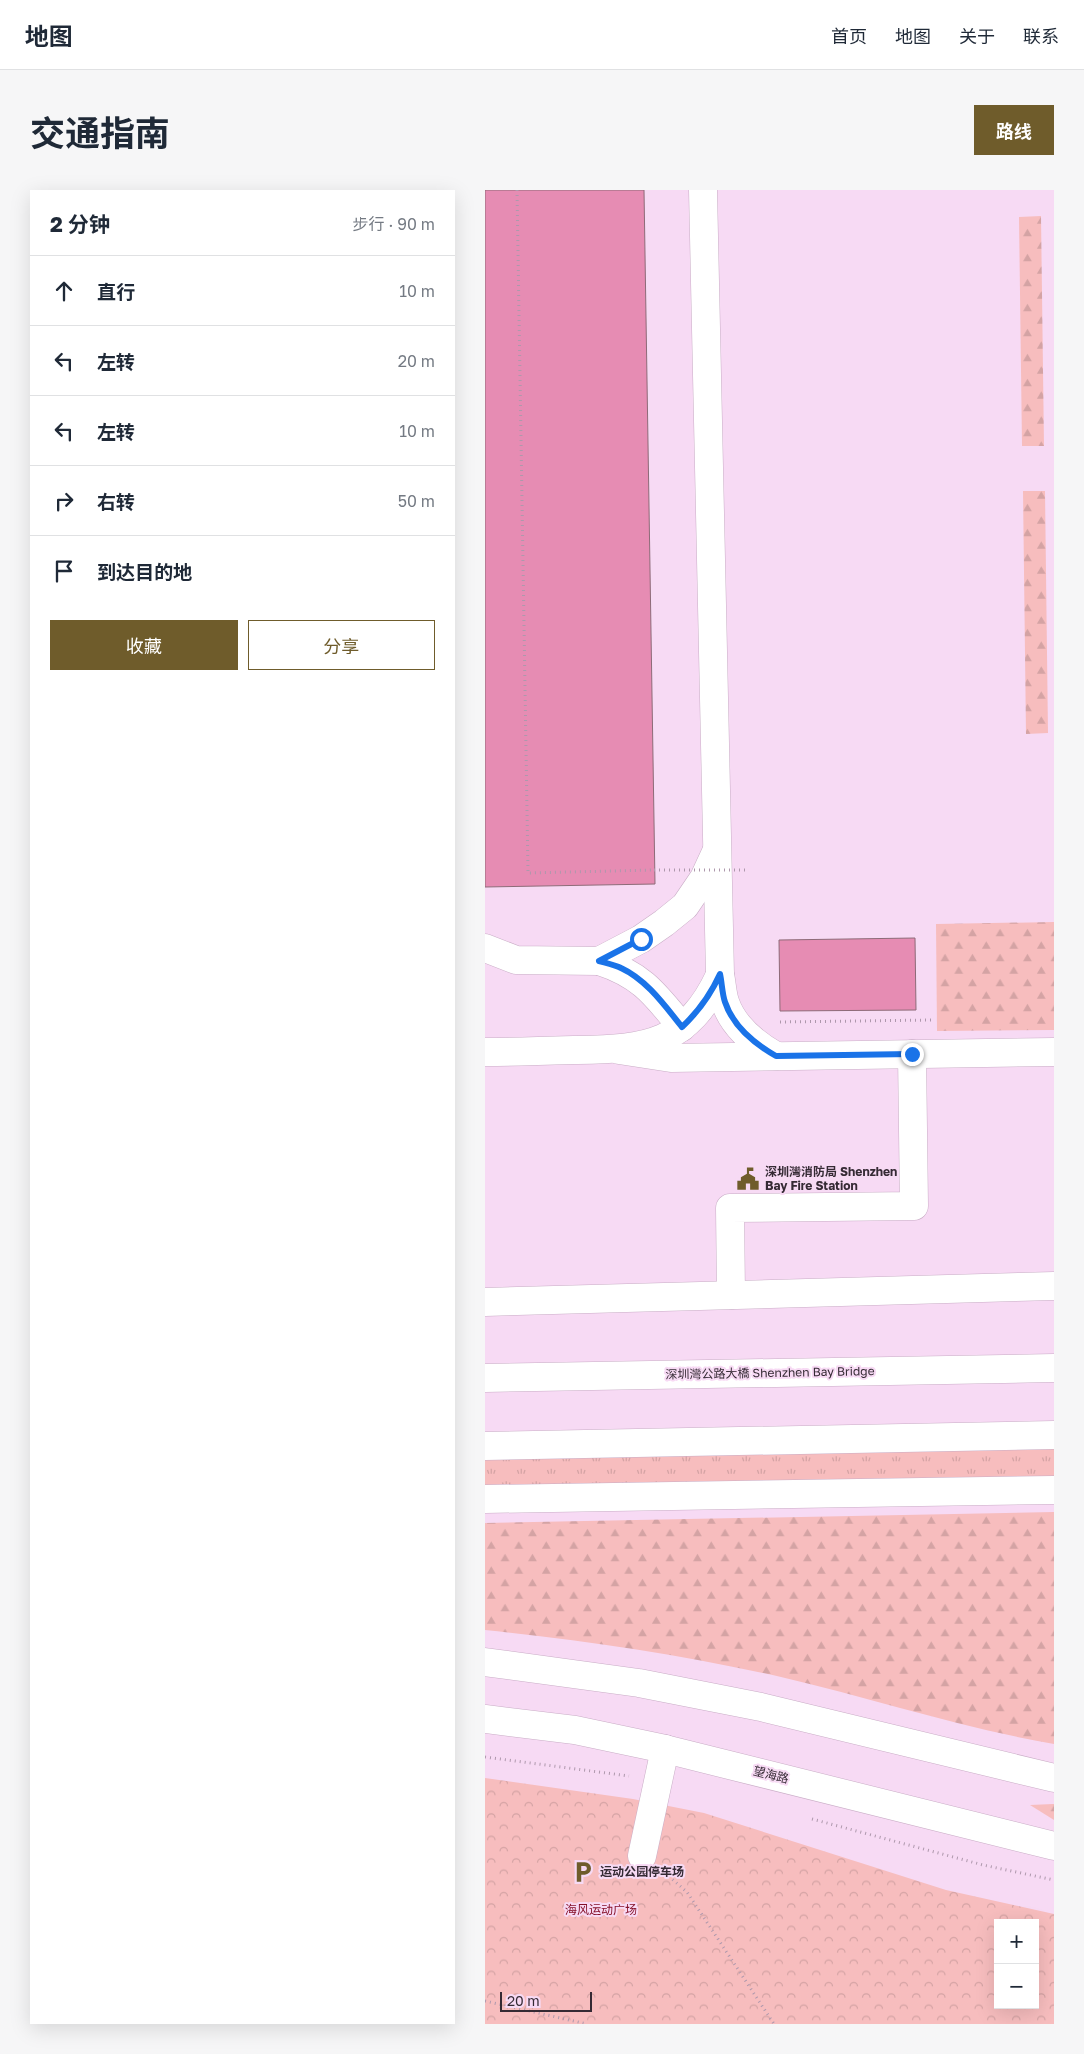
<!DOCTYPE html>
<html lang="zh">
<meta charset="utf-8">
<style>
:root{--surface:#fff;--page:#f6f6f7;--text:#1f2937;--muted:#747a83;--line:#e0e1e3;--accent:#6f5c2b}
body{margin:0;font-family:"Golos Text","Noto Sans SC",sans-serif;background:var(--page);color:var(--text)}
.controls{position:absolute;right:15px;bottom:15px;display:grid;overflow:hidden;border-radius:0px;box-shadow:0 5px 20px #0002}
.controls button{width:45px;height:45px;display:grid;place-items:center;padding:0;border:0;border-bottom:1px solid var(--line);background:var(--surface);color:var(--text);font:25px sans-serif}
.scale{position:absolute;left:15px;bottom:12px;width:92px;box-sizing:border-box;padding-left:5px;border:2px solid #352a34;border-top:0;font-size:14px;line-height:18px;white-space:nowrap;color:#352a34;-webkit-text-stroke:4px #f7daf4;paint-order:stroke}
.stop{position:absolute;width:15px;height:15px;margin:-11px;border:4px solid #1a73e8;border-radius:50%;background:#fff}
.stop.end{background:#1a73e8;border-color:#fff;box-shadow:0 1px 5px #0008}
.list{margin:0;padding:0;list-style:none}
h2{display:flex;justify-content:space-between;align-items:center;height:65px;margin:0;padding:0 20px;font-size:21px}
h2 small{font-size:16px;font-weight:400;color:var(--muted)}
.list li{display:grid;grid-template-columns:32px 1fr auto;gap:15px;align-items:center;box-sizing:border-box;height:70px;padding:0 20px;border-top:1px solid var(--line)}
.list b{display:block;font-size:19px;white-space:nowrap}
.list em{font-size:16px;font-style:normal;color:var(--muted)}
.actions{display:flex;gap:10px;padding:15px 20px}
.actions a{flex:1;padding:11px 0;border:1px solid var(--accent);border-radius:0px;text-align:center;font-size:18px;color:var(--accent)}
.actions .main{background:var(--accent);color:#fff}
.icon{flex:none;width:28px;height:28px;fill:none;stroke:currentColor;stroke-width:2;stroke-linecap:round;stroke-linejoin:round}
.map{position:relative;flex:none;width:569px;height:1834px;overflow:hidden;border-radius:0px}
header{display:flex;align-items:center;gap:30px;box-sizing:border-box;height:70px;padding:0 25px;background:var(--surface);border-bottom:1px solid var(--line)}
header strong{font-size:24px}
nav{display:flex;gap:28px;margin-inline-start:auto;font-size:18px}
.intro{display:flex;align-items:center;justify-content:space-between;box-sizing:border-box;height:120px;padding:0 30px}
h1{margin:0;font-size:35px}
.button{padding:12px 22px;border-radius:0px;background:var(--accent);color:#fff;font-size:18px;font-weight:700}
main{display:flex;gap:30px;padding:0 30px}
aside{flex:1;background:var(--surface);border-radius:0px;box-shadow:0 5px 20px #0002}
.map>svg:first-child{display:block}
.grass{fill:url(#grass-tufts)}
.forest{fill:url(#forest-firs)}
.park{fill:url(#park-crowns);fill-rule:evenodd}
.building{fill:#e68cb3;stroke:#8d6b78}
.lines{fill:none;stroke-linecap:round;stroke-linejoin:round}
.minor-casing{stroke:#c9adc6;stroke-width:29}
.major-casing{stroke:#c9adc6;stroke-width:29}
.highway-casing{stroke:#c9adc6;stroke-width:29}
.path{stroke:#ae98ac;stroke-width:3;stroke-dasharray:1 4;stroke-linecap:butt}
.minor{stroke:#fff;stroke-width:28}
.major{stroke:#fff;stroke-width:28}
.highway{stroke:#fff;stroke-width:28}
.path-bridge{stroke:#ae98ac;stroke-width:3;stroke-dasharray:1 4;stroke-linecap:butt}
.route{stroke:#1a73e8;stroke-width:6}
.labels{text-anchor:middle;stroke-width:4;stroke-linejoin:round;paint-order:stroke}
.poi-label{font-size:12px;font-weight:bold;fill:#352a34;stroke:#f7daf4;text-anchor:start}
.street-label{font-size:12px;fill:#352a34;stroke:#f7daf4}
.park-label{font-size:12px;fill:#851029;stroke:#f7daf4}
</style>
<header>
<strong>地图</strong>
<nav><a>首页</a><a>地图</a><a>关于</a><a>联系</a></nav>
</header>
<div class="intro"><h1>交通指南</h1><a class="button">路线</a></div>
<main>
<aside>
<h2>2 分钟<small>步行 · 90 m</small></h2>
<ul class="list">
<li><svg class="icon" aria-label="ahead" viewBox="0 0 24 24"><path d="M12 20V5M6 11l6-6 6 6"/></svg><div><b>直行</b></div><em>10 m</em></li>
<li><svg class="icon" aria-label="left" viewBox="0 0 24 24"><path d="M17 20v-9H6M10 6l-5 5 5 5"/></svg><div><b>左转</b></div><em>20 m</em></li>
<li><svg class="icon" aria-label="left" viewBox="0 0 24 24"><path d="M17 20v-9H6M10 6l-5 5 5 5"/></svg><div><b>左转</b></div><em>10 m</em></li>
<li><svg class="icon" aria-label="right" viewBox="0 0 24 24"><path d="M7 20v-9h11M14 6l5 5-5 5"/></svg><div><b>右转</b></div><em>50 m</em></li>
<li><svg class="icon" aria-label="arrive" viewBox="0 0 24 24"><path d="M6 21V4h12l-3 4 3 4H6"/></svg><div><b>到达目的地</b></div></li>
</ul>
<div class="actions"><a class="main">收藏</a><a>分享</a></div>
</aside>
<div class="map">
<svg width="569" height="1834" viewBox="0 0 569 1834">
<defs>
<pattern id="grass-tufts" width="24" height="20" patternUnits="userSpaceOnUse" patternTransform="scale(1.25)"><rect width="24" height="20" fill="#f7bdbe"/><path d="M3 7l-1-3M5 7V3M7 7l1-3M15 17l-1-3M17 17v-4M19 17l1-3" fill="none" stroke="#d4a3a4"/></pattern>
<pattern id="forest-firs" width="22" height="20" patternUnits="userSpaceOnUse" patternTransform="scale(1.25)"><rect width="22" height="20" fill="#f7bdbe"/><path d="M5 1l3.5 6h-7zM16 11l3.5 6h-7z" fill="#d4a3a4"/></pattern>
<pattern id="park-crowns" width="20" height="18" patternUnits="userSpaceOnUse" patternTransform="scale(1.25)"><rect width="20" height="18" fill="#f7bdbe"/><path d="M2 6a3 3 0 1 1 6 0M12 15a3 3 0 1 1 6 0" fill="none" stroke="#d4a3a4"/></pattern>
</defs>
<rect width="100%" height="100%" fill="#f7daf4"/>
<path class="grass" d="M569 1256V1292L0 1301V1269Z"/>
<g class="forest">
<path d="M556 26 559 256H537L534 27Z"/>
<path d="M538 301H560L563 543 541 544Z"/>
<path d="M569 732V840L452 841 451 734Z"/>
<path d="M569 1322V1554C476 1538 387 1508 296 1487 199 1465 99 1450 0 1440V1333Z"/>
<path d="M569 1614V1630L545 1615 568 1614Z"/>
</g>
<path class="park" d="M0 1588 148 1609 219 1623 461 1700 569 1724V1834H0ZM513 1733H550V1815H513Z"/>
<g class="building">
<path d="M0 0H159L170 694 0 697Z"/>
<path d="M430 748 431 820 295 821 294 750Z"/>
</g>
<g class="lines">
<defs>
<g id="minor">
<path d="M218 0 235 785C237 793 237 803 240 812 248 836 270 854 291 866"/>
<path d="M0 758 31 770 114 771 156 749 179 733 200 716 219 688 231 662"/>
<path d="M114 771C157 785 170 804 197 837"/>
<path d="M134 860 186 868 569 862"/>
<path d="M0 862C31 862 61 861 92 860 162 859 203 854 235 785"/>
<path d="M246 1105 245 1018 429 1016 427 864"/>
<path d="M0 1112 569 1096"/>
<path d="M0 1256 569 1245"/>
<path d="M0 1309 569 1300"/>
<path d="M157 1666 180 1559"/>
</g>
<g id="major">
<path d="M0 1472 154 1493 276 1517 569 1588"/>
<path d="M0 1529 90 1540 180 1559 569 1656"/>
</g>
<path id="highway" d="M0 1188 569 1178"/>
</defs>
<use href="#minor" class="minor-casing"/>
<use href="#major" class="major-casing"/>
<use href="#highway" class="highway-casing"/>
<g class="path">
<path d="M32 0 43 683 169 680"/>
<path d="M295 832 447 830"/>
<path d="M0 1567 144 1586"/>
<path d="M327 1629 498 1675 569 1690"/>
<path d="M180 1683 202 1702 289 1834"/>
<path d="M0 1811 102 1834"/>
</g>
<use href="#minor" class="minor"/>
<use href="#major" class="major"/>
<use href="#highway" class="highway"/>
<path class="path-bridge" d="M169 680H262"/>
</g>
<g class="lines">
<path class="route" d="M156 749 114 771C121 773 130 775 136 778 162 790 180 816 197 837 214 821 225 806 235 784 237 793 237 803 240 812 248 836 270 854 291 866L427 864"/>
</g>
<defs>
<symbol id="civic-bare" viewBox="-9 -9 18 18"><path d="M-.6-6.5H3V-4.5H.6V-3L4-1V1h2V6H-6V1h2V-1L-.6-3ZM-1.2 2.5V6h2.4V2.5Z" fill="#6f5c2b" stroke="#f7daf4" stroke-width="2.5" paint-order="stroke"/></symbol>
<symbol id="parking-bare" viewBox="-9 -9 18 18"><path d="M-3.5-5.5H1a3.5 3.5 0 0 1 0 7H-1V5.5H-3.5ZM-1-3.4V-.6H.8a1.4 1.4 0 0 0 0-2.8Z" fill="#6f5c2b" stroke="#f7daf4" stroke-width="2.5" paint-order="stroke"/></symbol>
</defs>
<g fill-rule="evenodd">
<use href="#civic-bare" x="247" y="973" width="32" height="32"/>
<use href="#parking-bare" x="82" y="1666" width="32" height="32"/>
</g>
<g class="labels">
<g class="poi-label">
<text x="280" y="986">深圳灣消防局 Shenzhen<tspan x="280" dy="14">Bay Fire Station</tspan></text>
<text x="115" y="1686">运动公园停车场</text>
</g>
<g class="street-label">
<text transform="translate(285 1183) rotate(-1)" y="4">深圳灣公路大橋 Shenzhen Bay Bridge</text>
<text transform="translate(286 1585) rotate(14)" y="4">望海路</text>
</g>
<g class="park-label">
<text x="116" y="1724">海风运动广场</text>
</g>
</g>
</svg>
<div class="controls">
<button>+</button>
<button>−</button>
</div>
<div class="scale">20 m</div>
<div class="stop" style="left:156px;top:749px"></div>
<div class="stop end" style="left:427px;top:864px"></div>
</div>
</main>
